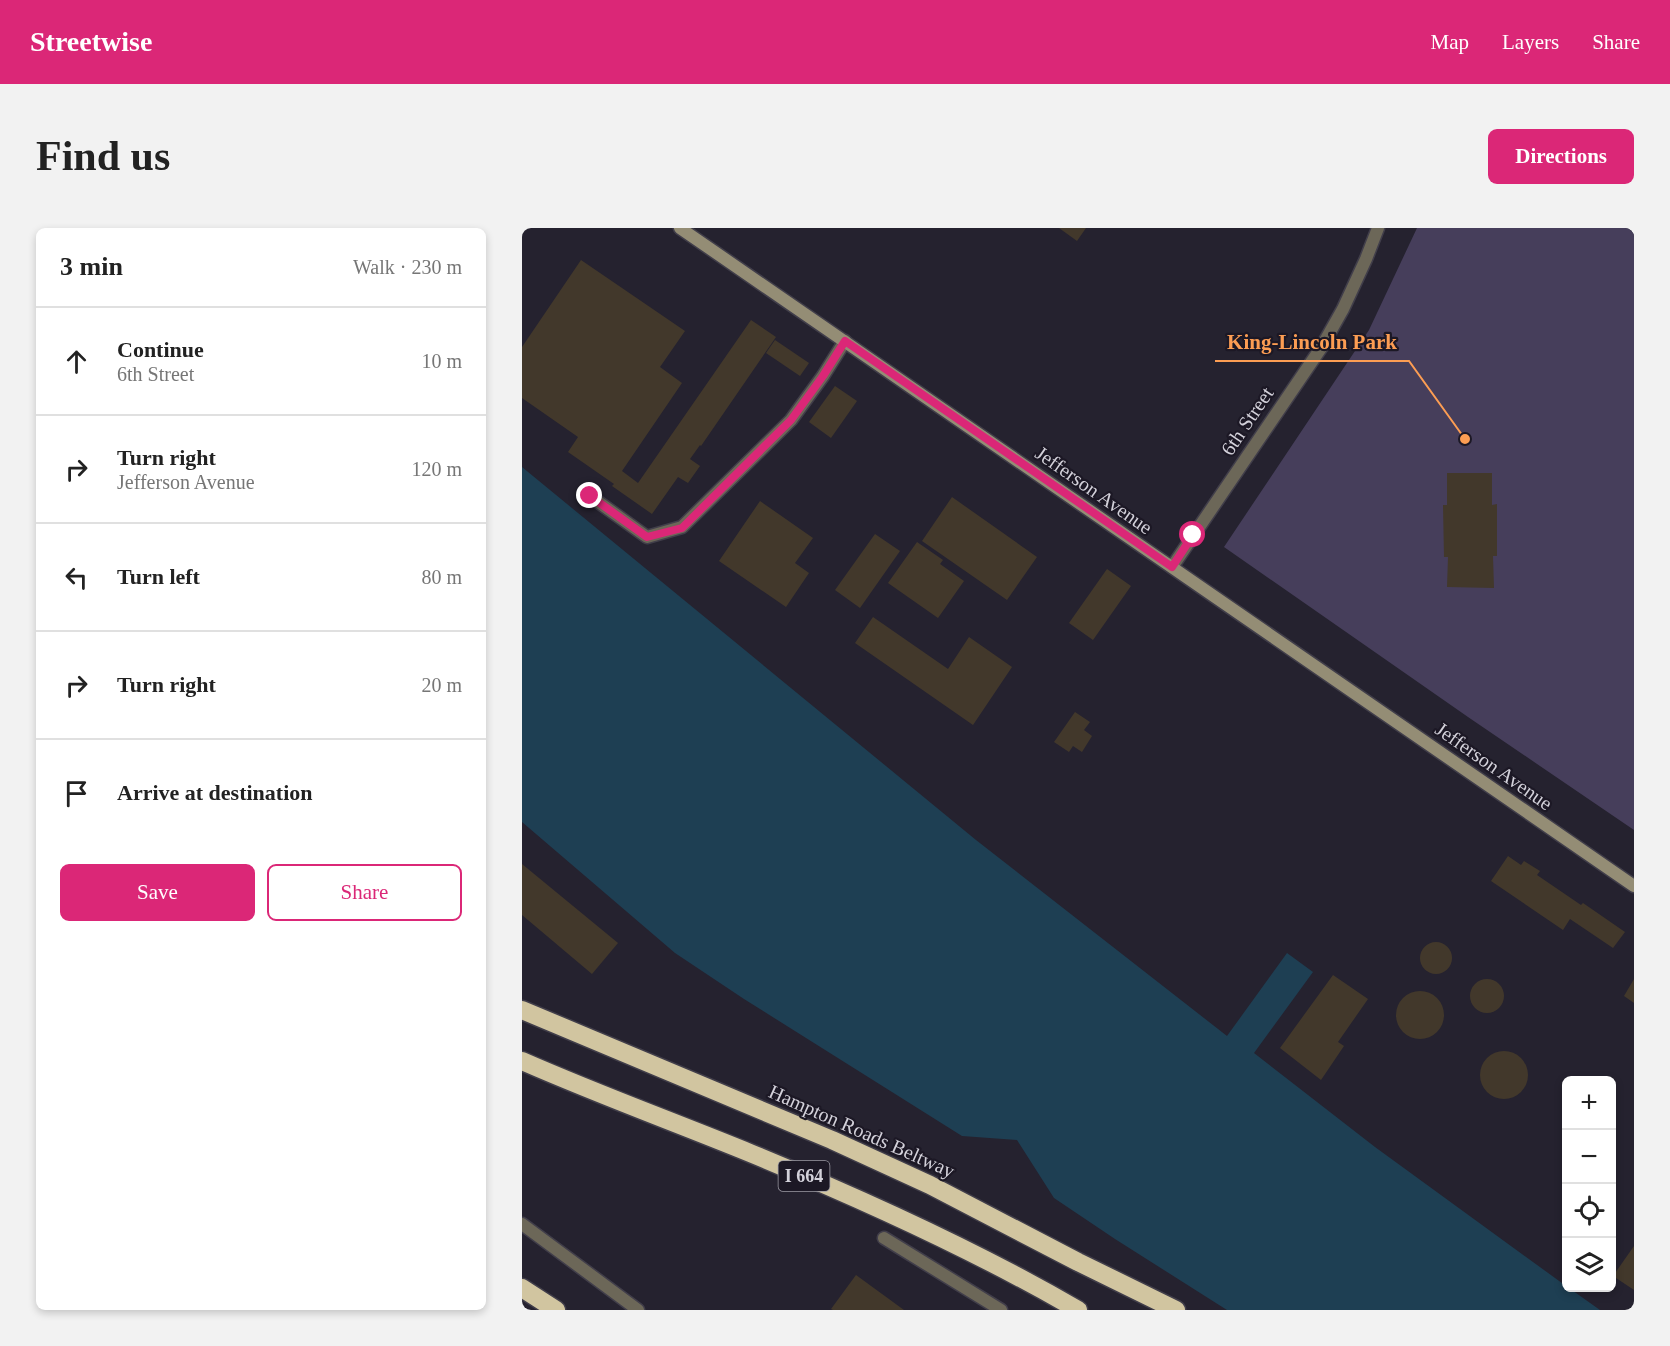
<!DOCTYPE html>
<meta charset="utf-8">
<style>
:root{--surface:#fff;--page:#f2f2f2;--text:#222;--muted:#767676;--line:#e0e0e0;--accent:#db2777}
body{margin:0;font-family:Georgia,serif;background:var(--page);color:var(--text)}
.controls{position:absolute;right:18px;bottom:18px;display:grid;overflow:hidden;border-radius:9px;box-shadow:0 3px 9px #0003}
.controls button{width:54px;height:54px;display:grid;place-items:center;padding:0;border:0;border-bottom:2px solid var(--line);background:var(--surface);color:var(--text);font:30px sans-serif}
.stop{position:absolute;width:18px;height:18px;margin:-14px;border:4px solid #db2777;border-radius:50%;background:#fff}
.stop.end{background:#db2777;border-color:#fff;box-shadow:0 2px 6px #0008}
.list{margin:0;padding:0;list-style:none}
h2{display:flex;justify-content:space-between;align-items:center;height:78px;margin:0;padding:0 24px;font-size:26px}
h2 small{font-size:20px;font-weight:400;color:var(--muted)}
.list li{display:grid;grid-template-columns:39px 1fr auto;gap:18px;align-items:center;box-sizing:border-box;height:108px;padding:0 24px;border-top:2px solid var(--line)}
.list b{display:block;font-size:22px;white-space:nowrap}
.list p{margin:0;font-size:20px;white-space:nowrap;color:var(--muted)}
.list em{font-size:20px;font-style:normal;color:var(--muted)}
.actions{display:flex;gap:12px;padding:18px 24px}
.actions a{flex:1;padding:14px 0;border:2px solid var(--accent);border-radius:9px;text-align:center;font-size:21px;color:var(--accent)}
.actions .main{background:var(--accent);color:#fff}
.icon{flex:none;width:33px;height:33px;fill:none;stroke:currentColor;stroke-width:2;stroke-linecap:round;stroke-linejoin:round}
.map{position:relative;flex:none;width:1112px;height:1082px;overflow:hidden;border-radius:9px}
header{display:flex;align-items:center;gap:36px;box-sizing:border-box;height:84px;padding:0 30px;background:var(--accent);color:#fff}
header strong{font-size:28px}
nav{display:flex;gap:33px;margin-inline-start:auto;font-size:21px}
.intro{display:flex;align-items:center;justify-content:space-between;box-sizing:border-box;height:144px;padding:0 36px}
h1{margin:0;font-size:42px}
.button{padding:15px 27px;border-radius:9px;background:var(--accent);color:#fff;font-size:21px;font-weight:700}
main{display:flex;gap:36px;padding:0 36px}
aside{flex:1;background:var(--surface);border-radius:9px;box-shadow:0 3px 9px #0003}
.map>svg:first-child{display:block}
.green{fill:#463e5b}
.water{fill:#1e3f53}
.building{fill:#42382b}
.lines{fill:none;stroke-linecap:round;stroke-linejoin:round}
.lane-casing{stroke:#413e4a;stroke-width:15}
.street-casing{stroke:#413e4a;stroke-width:15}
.secondary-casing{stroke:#413e4a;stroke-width:15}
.highway-casing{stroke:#413e4a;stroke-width:21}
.lane{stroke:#6c6758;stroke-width:12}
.street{stroke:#6c6758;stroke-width:12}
.secondary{stroke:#948d75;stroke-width:12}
.highway{stroke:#d1c5a0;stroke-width:18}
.route{stroke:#db2777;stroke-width:8}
.labels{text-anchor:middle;stroke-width:4.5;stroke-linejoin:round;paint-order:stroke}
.shield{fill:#1c1825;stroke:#9c9aa4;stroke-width:1.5}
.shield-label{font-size:18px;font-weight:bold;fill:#d3d1da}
.street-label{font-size:20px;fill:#d3d1da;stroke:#1c1825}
.leader{fill:none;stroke:#fc9d53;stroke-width:2}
.callout-dot{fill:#fc9d53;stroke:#1c1825;stroke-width:2}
.callout-label{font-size:21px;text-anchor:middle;font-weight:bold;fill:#fc9d53;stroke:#1c1825;stroke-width:4.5;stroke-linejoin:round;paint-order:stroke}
</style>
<header>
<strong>Streetwise</strong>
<nav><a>Map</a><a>Layers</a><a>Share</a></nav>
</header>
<div class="intro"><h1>Find us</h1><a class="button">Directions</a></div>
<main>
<aside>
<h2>3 min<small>Walk · 230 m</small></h2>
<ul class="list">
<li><svg class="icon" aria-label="ahead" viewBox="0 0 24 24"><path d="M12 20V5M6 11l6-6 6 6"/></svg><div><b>Continue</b><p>6th Street</p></div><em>10 m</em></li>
<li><svg class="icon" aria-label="right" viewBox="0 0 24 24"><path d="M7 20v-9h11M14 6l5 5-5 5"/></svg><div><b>Turn right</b><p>Jefferson Avenue</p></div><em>120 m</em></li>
<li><svg class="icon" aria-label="left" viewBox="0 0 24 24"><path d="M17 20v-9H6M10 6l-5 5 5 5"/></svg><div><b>Turn left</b></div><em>80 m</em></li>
<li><svg class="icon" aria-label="right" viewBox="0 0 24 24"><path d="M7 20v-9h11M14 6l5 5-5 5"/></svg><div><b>Turn right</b></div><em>20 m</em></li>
<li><svg class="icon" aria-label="arrive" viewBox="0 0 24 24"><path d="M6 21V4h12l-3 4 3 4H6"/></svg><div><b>Arrive at destination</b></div></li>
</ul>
<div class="actions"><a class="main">Save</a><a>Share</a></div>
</aside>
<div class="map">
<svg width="1112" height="1082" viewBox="0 0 1112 1082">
<rect width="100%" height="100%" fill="#25222f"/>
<path class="green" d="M895 0H1112V602L946 489 702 319 847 102Z"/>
<path class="water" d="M0 239 454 612 705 808 765 725 791 744 732 825 853 919 1044 1058V1060H1047L1078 1082H705L593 1011 532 970 495 912 440 908 222 771 153 725 0 594Z"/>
<g class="building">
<path d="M537 0H564L555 13Z"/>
<path d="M59 32 163 103 138 139 160 155 100 243 116 255 229 92 254 109 179 218 178 217 168 231 178 238 166 255 156 249 130 286 90 258 92 256 46 224 56 209 0 170V119Z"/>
<path d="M253 112 287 135 278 148 244 125Z"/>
<path d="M313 158 335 173 309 210 287 194Z"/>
<path d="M925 245H970V277L975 276V328H971L972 360 925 359 926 329H922L921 277H925Z"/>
<path d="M430 269 515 329 485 372 400 313Z"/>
<path d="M238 273 291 310 273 335 287 345 264 379 197 333Z"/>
<path d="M353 306 378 323 338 380 313 362Z"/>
<path d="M395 314 421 332 418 336 442 353 416 390 366 355Z"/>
<path d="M585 341 609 358 571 412 547 395Z"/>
<path d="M351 389 426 441 447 409 490 439 451 497 333 415Z"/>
<path d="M553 484 568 494 562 502 570 508 560 524 551 518 547 524 532 514Z"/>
<path d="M986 628 999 637 1002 633 1018 643 1015 647 1059 677 1061 675 1103 704 1091 720 1048 691 1041 702 969 653Z"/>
<path d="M0 636 96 715 70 746 0 687Z"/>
<circle cx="914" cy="730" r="16"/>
<path d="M811 747 846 771 816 814 822 818 799 852 758 820Z"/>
<circle cx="965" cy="768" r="17"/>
<path d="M1112 751V775L1102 768Z"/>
<circle cx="898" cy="787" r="24"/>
<circle cx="982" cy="847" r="24"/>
<path d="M1112 1018V1062L1091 1048Z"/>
<path d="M334 1047 382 1082H311L309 1081Z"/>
</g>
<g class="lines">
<defs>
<g id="lane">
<path d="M68 268 125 309 160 299 269 192 301 148 323 113"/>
<path d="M362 1010 479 1082"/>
</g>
<g id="street">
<path d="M650 339 799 120 821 81 844 31 856 0"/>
<path d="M0 996 116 1082"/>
</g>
<path id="secondary" d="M158 0 1112 658"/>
<g id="highway">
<path d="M0 782 310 912 408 957 556 1034 654 1082"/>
<path d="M0 833C75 866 152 894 228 925 340 971 451 1021 556 1082"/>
<path d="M0 1060 34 1082"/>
</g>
</defs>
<use href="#lane" class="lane-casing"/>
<use href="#street" class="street-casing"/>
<use href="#secondary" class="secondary-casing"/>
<use href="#highway" class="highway-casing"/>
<use href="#lane" class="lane"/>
<use href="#street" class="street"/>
<use href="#secondary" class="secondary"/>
<use href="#highway" class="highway"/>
</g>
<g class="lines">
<path class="route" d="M68 268 125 309 160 300 269 192 301 148 323 113 650 339 671 307"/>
</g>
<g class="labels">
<rect class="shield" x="256.5" y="933" width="51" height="30" rx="4.5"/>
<g class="shield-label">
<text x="282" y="954">I 664</text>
</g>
<g class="street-label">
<text transform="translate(725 193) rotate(-56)" y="7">6th Street</text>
<text transform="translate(572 262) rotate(35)" y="7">Jefferson Avenue</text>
<text transform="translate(972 538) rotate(35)" y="7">Jefferson Avenue</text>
<text transform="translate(340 903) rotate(24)" y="7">Hampton Roads Beltway</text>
</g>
</g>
<path class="leader" d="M943 211L887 133H693"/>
<circle class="callout-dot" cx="943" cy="211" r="6"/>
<g class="callout-label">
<text x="790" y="121">King-Lincoln Park</text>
</g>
</svg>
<div class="controls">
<button>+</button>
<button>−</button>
<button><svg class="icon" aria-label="locate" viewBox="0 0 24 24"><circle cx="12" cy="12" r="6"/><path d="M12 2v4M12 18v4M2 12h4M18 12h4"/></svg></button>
<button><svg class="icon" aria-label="layers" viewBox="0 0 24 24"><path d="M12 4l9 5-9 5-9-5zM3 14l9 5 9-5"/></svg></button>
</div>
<div class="stop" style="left:671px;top:307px"></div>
<div class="stop end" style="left:68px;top:268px"></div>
</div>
</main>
